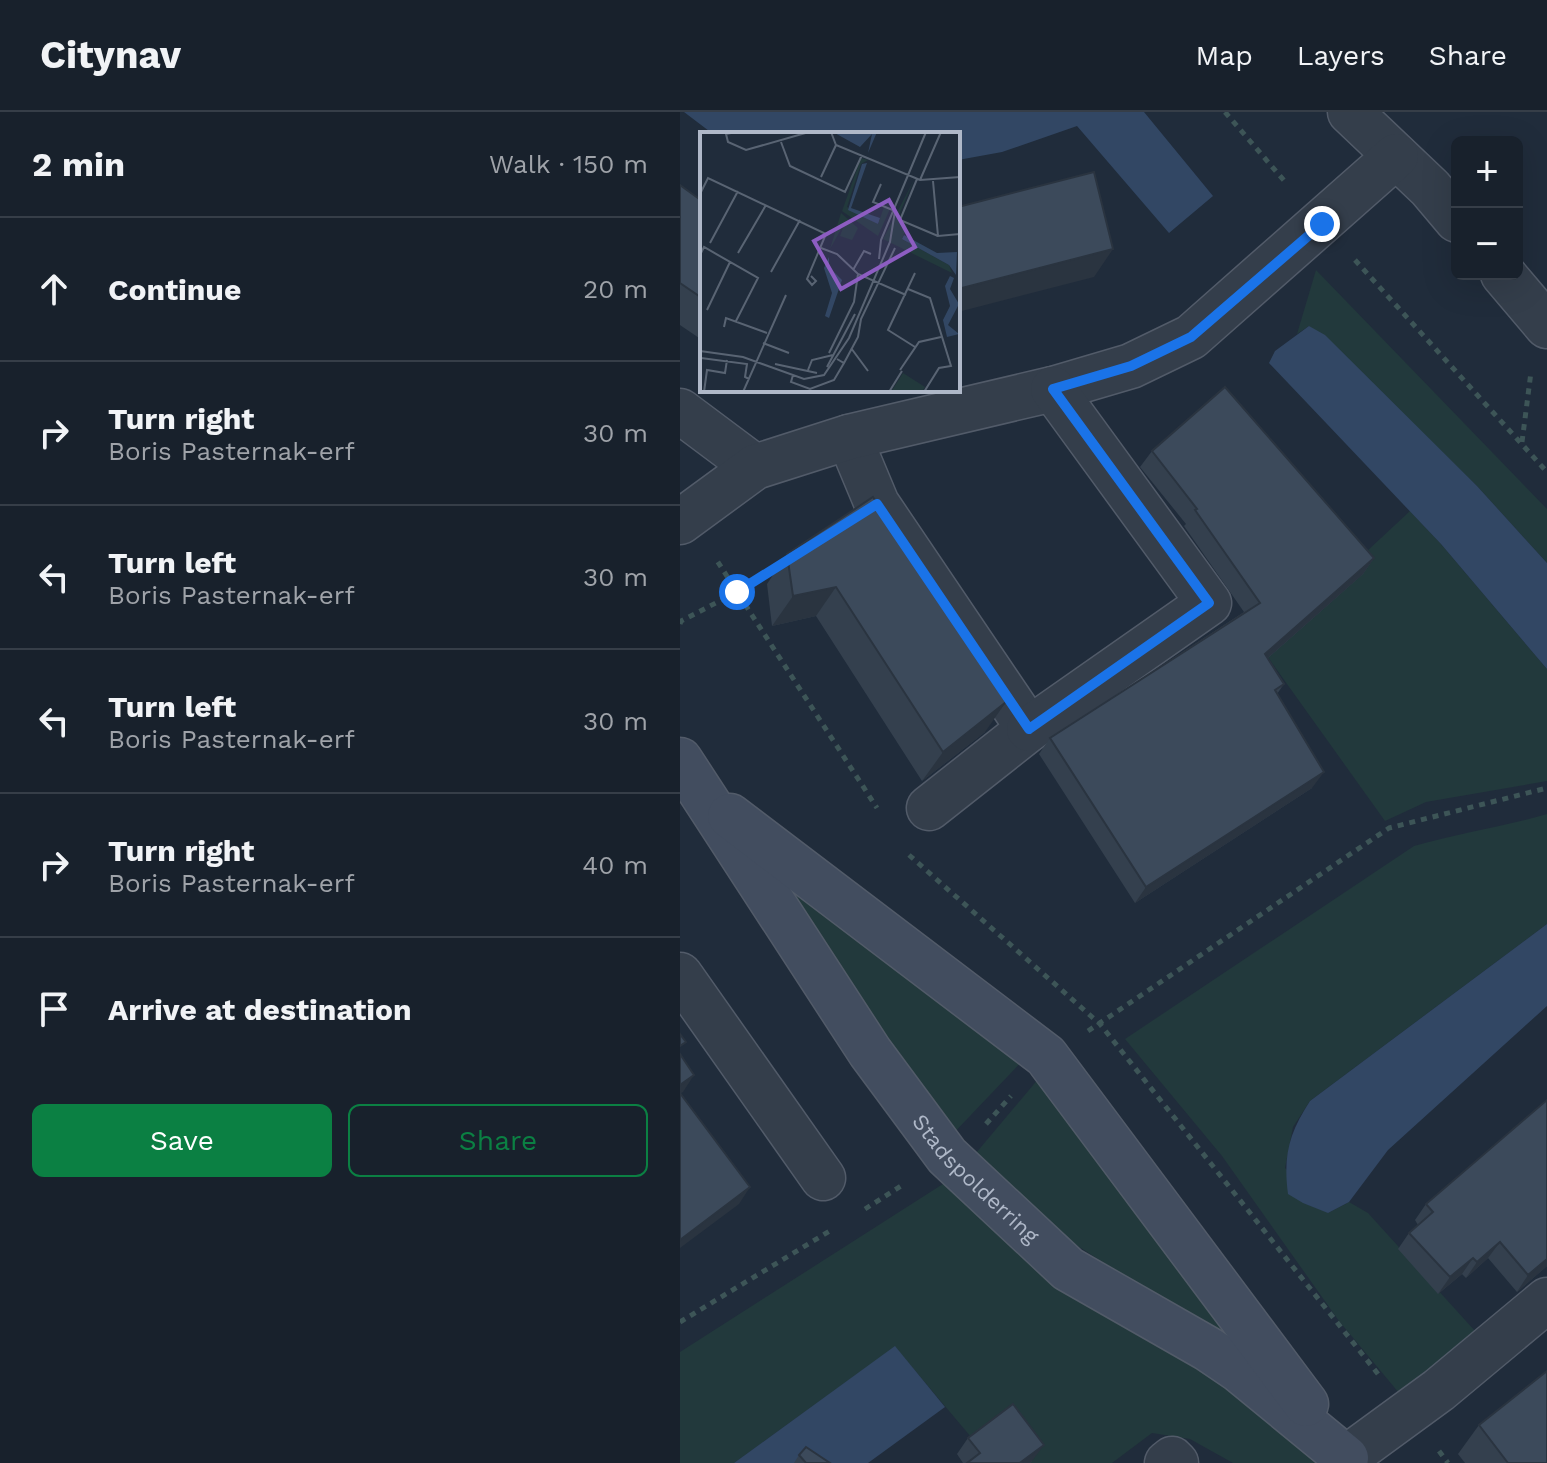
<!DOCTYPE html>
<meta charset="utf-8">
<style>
:root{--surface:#18212c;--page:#212934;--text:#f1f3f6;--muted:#9fa3a9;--line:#363e48;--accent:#0b8043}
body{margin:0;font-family:"Work Sans",sans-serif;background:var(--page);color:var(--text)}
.controls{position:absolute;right:24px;top:24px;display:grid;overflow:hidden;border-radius:12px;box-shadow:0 8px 32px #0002}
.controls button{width:72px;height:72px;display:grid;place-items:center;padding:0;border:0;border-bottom:2px solid var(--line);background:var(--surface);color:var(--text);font:40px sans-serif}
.stop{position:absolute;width:24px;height:24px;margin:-18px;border:6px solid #1a73e8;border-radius:50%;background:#fff}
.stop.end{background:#1a73e8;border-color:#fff;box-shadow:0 2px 8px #0008}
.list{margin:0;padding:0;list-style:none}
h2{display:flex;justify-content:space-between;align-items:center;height:104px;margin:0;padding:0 32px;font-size:34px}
h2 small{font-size:26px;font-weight:400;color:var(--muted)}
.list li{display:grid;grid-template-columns:52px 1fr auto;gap:24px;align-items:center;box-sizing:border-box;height:144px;padding:0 32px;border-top:2px solid var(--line)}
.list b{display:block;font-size:30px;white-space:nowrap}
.list p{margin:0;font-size:26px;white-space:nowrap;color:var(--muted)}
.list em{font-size:26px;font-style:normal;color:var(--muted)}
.actions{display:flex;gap:16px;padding:24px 32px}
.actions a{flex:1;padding:18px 0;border:2px solid var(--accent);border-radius:12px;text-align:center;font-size:28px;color:var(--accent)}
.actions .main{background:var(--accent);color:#fff}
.icon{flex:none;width:44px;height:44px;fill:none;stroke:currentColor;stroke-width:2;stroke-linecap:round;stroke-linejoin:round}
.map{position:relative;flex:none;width:867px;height:1351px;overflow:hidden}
header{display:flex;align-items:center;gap:48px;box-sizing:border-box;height:112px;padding:0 40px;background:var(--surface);border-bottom:2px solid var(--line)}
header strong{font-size:38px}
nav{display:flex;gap:44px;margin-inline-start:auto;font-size:28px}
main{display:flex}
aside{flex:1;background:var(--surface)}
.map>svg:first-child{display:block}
.green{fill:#22393c}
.water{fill:#324764}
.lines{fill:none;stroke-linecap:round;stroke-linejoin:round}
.street-casing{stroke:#525b69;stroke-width:47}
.secondary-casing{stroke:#525b69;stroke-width:47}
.path{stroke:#3d5557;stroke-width:5;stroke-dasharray:6 6;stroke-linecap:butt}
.street{stroke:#343e4b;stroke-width:44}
.secondary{stroke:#424d5f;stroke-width:44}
.wall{fill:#34404e}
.shaded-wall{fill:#2a3440}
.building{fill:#3c4a5b;stroke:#2a3440;stroke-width:2}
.route{stroke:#1a73e8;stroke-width:10}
.labels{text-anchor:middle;stroke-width:6;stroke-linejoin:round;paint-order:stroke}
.street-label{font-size:22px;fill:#afb8c8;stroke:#192330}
.inset-road{fill:none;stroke:#596473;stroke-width:2}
.view{fill:#8d5dc2;fill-opacity:0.15;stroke:#8d5dc2;stroke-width:4}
.inset-edge{fill:none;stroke:#afb8c8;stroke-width:4}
</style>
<header>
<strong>Citynav</strong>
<nav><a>Map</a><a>Layers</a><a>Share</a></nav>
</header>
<main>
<aside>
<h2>2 min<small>Walk · 150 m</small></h2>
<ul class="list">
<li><svg class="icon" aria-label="ahead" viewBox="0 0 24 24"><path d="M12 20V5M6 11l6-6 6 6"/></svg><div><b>Continue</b></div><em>20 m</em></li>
<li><svg class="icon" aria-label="right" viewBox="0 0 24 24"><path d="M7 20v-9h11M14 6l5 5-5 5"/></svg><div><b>Turn right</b><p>Boris Pasternak-erf</p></div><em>30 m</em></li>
<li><svg class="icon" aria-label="left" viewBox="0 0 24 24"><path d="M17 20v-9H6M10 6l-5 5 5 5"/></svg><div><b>Turn left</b><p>Boris Pasternak-erf</p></div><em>30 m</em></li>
<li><svg class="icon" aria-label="left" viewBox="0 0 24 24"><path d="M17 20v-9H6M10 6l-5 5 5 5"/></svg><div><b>Turn left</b><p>Boris Pasternak-erf</p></div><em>30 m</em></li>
<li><svg class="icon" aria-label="right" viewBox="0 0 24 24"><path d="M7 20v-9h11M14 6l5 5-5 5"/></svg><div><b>Turn right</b><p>Boris Pasternak-erf</p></div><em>40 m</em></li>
<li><svg class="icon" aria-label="arrive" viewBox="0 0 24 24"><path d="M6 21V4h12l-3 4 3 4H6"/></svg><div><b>Arrive at destination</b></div></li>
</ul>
<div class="actions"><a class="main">Save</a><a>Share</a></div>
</aside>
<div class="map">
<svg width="867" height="1351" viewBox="0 0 867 1351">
<rect width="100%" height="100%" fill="#202c3b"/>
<g class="green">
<path d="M636 158 867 397V451L797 374 629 214 617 222Z"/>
<path d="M730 399 761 432 867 557V669L746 690 705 709 582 537Z"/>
<path d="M867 702V812L630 989 613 1015 605 1056 648 1101 669 1090 688 1101 805 1230 729 1293 659 1209 542 1044 445 927 734 734C778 721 823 715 867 702Z"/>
<path d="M72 732 346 945 270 1025Z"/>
<path d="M359 966 564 1241 359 1109 296 1041Z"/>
<path d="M277 1063 530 1246 642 1351H553L510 1327 472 1321 432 1351H313L215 1235 54 1351H0V1240Z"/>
</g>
<g class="water">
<path d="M4 0H464L533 84 489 121 397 14 322 40 278 48V22H33Z"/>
<path d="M629 214 645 223 797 374 867 451V557L761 432 589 251 595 239Z"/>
<path d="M867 812V894L708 1038 669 1090 648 1101 623 1091 608 1082C603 1044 609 1021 630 989Z"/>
<path d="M215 1234 265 1295 188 1351H54Z"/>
</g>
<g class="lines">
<defs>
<g id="street">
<path d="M670 0 750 76 777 108"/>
<path d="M823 162 867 214"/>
<path d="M0 299 75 355"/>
<path d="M169 325 197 392 349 617 249 696"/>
<path d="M0 410 75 355 169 325 373 277 451 254 511 225 716 44"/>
<path d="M349 617 529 491 373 277"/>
<path d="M0 863 143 1066"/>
<path d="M666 1346 759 1278 867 1188"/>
<path d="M487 1351 492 1347 496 1351"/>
</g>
<g id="secondary">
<path id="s1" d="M0 648 190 940 267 1044 388 1157 528 1237 559 1258 666 1346"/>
<path d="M50 704 366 944 626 1292"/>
</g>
</defs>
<use href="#street" class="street-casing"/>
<use href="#secondary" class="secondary-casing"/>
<g class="path">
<path d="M545 0 607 72"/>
<path d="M675 148 867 360"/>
<path d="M842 330 851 260"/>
<path d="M105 449 57 480 197 696"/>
<path d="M0 512 1 509 57 480 36 447"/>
<path d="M229 743 420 912 698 1262"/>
<path d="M408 919 709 716 867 676"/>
<path d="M306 1012 331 984"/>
<path d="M185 1097 224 1072"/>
<path d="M0 1210 153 1117"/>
<path d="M759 1339 768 1351"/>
</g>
<use href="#street" class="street"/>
<use href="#secondary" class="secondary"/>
</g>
<g class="wall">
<path d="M0 73 22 89V228L0 213Z"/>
<path d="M472 339 694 446 683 462 588 546 604 572 597 582 632 676 455 791 359 642 370 626 564 500 504 414 506 412 460 355Z"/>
<path d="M193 385 305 620 242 669 136 504 92 514 87 472 107 442Z"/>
<path d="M746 1092 867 1154 837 1180 808 1146 786 1166 782 1162 758 1182 718 1137 729 1121 738 1113 735 1108Z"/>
<path d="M799 1313 867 1351H785L778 1342Z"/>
<path d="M288 1326 352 1349 350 1351H283L277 1342Z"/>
<path d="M119 1343 150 1351H114Z"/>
</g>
<g class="shaded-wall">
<path d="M433 137 414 165 278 200V177Z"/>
<path d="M694 446 683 462 574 558 585 542Z"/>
<path d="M156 475 136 504 92 514 113 484Z"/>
<path d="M326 590 305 620 242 669 263 640Z"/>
<path d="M644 660 632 676 455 791 466 775Z"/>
<path d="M14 963 3 980 0 982V973Z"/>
<path d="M70 1075 59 1092 0 1136V1128Z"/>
<path d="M820 1130 808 1146 786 1166 797 1150Z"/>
<path d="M793 1146 782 1162 758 1182 770 1165Z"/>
<path d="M867 1147V1154L837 1180 848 1163Z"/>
<path d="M364 1333 352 1349 350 1351H340Z"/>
</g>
<g class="building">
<path d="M414 60 433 137 278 177V95Z"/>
<path d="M0 73 22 89V186L0 171Z"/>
<path d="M545 275 694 446 585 542 604 572 595 578 644 660 466 775 370 626 580 491 515 398 517 397 472 339Z"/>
<path d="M193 385 326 590 263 640 156 475 113 484 107 442Z"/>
<path d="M0 922 6 930 0 934Z"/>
<path d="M0 942 14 963 0 973Z"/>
<path d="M0 981 70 1075 0 1128Z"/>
<path d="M867 988V1147L848 1163 820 1130 797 1150 793 1146 770 1165 729 1121 753 1100 746 1092Z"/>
<path d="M867 1259V1351H828L799 1313Z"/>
<path d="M333 1292 364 1333 341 1350 342 1351H287L300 1341 288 1326Z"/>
<path d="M126 1335 150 1351H126L119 1343Z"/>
</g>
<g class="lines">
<path class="route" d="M57 480 197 392 349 617 529 491 373 277 451 254 511 225 642 112"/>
</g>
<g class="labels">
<g class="street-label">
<text dy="8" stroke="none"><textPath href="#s1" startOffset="514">Stadspolderring</textPath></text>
</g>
</g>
<g transform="translate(20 20)">
<rect width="260" height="260" fill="#202c3b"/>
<path d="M161 26 168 28 161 32 147 75 178 92 184 75 190 77 178 104 142 79ZM214 48 198 85 207 94 202 107 249 133 252 141 183 107ZM141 81 158 96 152 108 140 104 145 90 130 117ZM203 241 225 255 222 260H191Z" fill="#22393c"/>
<path d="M133 0H177L168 21 172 2 160 15ZM167 31 151 76 180 86 178 92 148 78 162 32ZM204 103 237 121 257 120 256 143 249 133 202 107ZM129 125V135L142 148 129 186 125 184 132 161 124 136ZM250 144 254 146 250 157 259 172 248 193 259 202 247 205 243 188 250 174 245 154Z" fill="#324764"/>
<path class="inset-road" d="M36 0 26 2 28 10 46 18 109 0M131 0 136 13 220 48 260 45M81 10 90 34 145 60 162 23M121 45 136 13M217 47 200 88 238 104M220 48 241 0M233 49 238 104 260 102M181 52 173 70 195 79M0 62 8 46 126 102 107 147 112 153 116 149 111 144M10 111 38 59M121 116 137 122 158 142 206 163M38 121 66 73M0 123 4 115 58 146 36 189M179 127 181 108 226 0M153 138 164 119 171 122M71 140 100 88M215 141 188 198 215 215M208 157 230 166 251 234 239 236 224 260M7 178 30 130M24 195 26 186 67 201M63 211 89 221M151 216 168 239M0 219 43 225 104 247 124 243 149 206 190 110 195 79M129 221 154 170 158 142M1 226 47 232 45 245 49 247M137 227 144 231 158 205 161 187 195 116M75 232 117 241M127 235 155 182M108 238 112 228 133 223M200 238 219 210 241 205M93 243 91 250 110 257 134 248 144 231M4 260 7 238 25 241 27 228M43 260 86 163M189 260 202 239"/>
<path class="view" d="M189 68 215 115 141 157 114 109Z"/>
<rect width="260" height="260" class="inset-edge"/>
</g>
</svg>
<div class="controls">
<button>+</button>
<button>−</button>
</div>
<div class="stop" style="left:57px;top:480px"></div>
<div class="stop end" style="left:642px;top:112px"></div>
</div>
</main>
